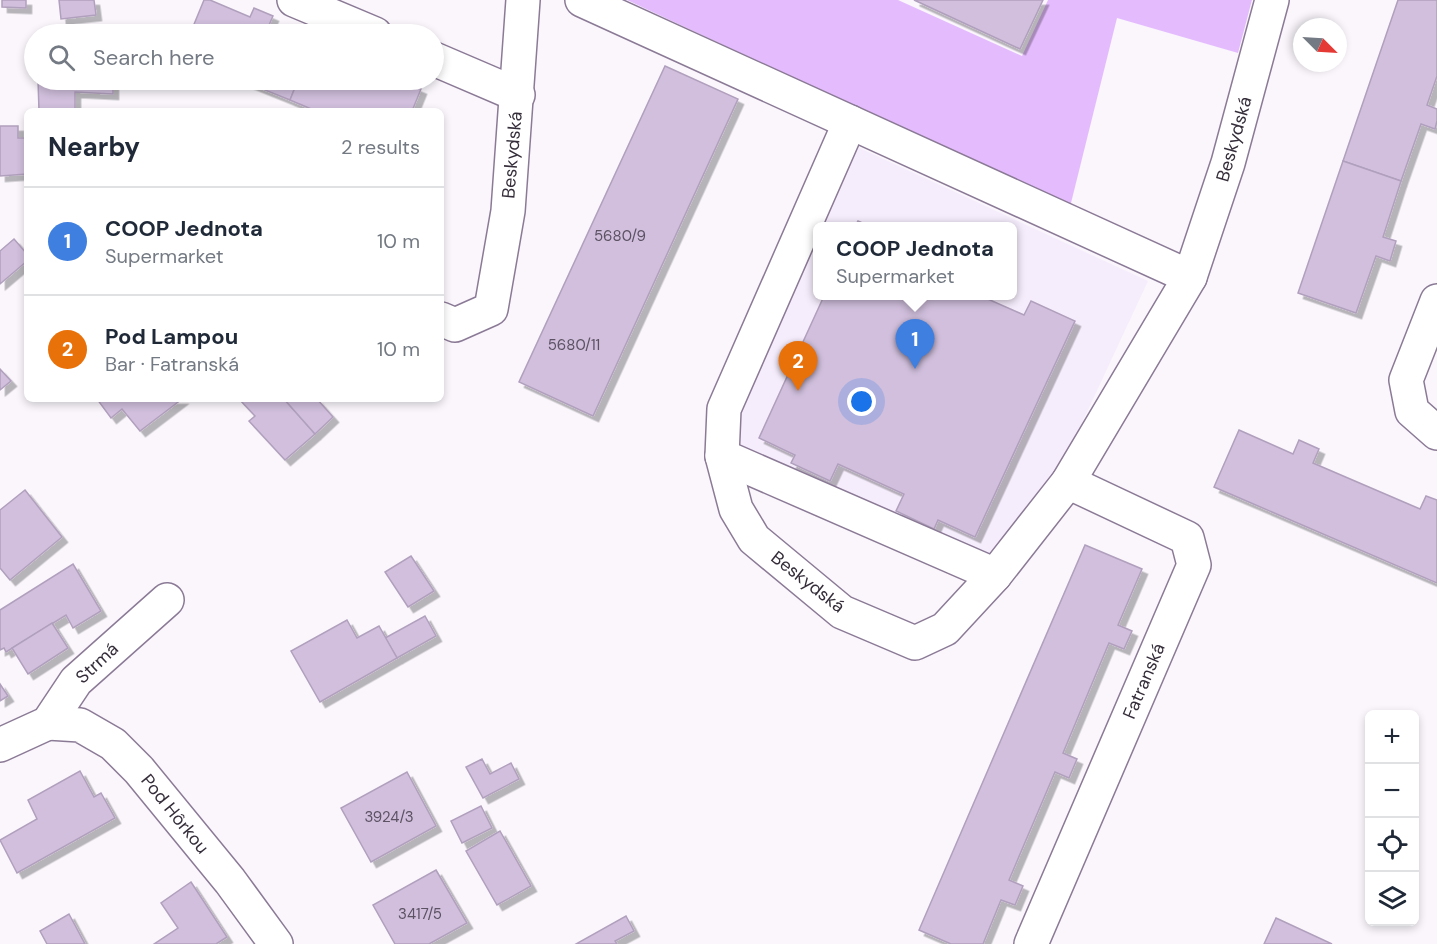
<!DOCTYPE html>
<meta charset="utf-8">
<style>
:root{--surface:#fff;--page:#f2f2f3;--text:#1f2937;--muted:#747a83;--line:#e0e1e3;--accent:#782c9d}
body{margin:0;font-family:"DM Sans",sans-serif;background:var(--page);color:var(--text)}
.controls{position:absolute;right:18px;bottom:18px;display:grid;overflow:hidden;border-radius:9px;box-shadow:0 3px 9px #0003}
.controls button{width:54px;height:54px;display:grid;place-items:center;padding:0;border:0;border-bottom:2px solid var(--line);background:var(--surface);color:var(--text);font:30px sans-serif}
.compass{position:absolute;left:1293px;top:18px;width:54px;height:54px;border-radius:50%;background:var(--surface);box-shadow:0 3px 9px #0003;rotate:114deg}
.you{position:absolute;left:862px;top:402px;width:21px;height:21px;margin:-15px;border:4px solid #fff;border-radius:50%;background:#1a73e8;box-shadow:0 0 0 9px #1a73e833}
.badge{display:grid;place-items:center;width:39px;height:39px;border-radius:50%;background:var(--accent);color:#fff;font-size:20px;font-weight:700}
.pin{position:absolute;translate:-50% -50px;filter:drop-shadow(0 2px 3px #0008)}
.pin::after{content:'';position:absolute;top:32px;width:21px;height:18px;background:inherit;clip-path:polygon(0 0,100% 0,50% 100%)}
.popup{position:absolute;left:813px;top:222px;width:204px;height:78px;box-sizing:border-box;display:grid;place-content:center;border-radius:9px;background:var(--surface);filter:drop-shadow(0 2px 4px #0005);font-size:20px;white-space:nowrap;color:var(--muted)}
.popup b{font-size:22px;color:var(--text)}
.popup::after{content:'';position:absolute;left:50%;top:100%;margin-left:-12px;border:12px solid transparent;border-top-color:var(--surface)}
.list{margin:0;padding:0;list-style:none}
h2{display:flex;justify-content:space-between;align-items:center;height:78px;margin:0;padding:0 24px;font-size:26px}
h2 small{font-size:20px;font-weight:400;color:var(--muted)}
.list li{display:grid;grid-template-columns:39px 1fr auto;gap:18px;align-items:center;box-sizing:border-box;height:108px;padding:0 24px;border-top:2px solid var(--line)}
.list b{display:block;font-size:22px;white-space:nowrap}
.list p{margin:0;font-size:20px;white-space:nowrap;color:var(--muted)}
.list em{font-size:20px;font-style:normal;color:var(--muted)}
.icon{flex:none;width:33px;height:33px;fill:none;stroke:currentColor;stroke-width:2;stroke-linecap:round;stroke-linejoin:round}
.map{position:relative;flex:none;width:1437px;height:944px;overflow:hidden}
.search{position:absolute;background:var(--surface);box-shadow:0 3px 9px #0003;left:24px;top:24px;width:420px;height:66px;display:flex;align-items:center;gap:15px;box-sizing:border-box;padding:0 21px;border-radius:33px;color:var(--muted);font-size:22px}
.panel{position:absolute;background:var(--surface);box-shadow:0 3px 9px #0003;left:24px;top:108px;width:420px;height:294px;border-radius:9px}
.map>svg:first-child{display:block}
.built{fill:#f6edfc;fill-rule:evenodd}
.green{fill:#e4bcfe}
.building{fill:#d1bfdd;stroke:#b1a0bd;stroke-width:1.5;filter:url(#shadow)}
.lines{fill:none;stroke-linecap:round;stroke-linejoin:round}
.minor-casing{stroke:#8b7a96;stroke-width:36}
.minor{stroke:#fff;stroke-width:33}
.labels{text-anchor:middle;stroke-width:4.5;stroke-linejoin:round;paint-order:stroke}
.number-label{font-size:15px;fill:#5c5263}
.street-label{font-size:18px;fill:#352e3a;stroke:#fff}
</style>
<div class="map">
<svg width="1437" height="944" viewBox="0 0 1437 944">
<defs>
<filter id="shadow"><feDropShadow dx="5.5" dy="5.5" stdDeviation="0" flood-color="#0004"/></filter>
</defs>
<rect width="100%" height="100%" fill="#faf6fc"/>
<path class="built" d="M853 145 1148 281 1005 588 741 474 730 416ZM818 226H1012V296H818Z"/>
<path class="green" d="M627 0H898L1022 56 1048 0H1252L1238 53 1117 18 1070 207Z"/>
<g class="building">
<path d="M2 0H26V8L2 7Z"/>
<path d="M59 0H94L96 15 61 19Z"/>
<path d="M204 0H210L250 17 254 8 273 16 269 25 292 34H190Z"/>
<path d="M914 0H1043L1020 49Z"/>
<path d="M1398 0H1437V76L1427 105 1437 109V121L1435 129 1421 124 1401 181 1343 161Z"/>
<path d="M665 66 738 99 593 416 519 382Z"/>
<path d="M38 80H113V94L75 92V111H39Z"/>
<path d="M240 80H298L290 100Z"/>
<path d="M298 80H399L421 89 412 111H316L290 100Z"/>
<path d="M0 126H18V138H27V174L0 176Z"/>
<path d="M1343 161 1401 181 1383 237 1396 241 1390 261 1376 256 1356 313 1298 293Z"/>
<path d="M858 221 869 226H855Z"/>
<path d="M14 239 27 254V261L0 284V251Z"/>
<path d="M824 296H981L1024 315 1031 301 1075 321 975 537 938 520 934 529 896 511 904 494 838 464 830 481 791 463 795 455 759 438Z"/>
<path d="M0 369 11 381 0 390Z"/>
<path d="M97 399H182L140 431 122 409 111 418Z"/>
<path d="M239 399H284L315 434 285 460 249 421 255 416Z"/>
<path d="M284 399H317L333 417 315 434Z"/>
<path d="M1239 430 1293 454 1299 440 1319 449 1313 463 1420 509 1426 496 1437 500V583L1214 487Z"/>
<path d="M25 490 62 537 10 580 0 568V510Z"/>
<path d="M1085 545 1142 569 1118 625 1132 631 1124 649 1109 643 1063 753 1077 759 1069 778 1055 772 1009 880 1023 886 1015 905 1001 900 983 944H951L919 930Z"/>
<path d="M411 556 434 591 408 607 385 572Z"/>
<path d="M73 564 101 611 73 628 66 615 6 652 4 648 0 650V610Z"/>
<path d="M425 616 436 636 397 658 385 638Z"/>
<path d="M347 620 357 638 379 626 397 658 320 702 291 651Z"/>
<path d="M52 623 68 648 28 674 12 648Z"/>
<path d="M0 684 8 696 0 701Z"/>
<path d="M482 759 490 774 511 763 519 779 483 798 466 767Z"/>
<path d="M80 771 94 797 101 793 115 818 17 873 0 840 37 819 28 800Z"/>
<path d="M407 772 436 826 371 862 341 808Z"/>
<path d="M481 806 492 828 462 843 451 821Z"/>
<path d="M500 831 531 886 497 905 466 851Z"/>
<path d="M436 870 467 923 429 944H395L373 905Z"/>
<path d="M191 882 227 937 216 944H154L178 928 161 903Z"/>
<path d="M69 914 85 944H47L40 931Z"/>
<path d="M626 916 634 931 615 941 617 944H576Z"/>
<path d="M1276 918 1332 944H1264Z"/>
</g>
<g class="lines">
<defs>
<g id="minor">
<path d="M294 0 375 34"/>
<path d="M582 0 1190 277"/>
<path d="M434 59 518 95"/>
<path d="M850 122 724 409 722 456 995 575 1068 482 1190 277 1228 163 1272 0"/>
<path d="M1437 301 1406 380 1412 411 1437 433"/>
<path d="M441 319 455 325 491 309 508 211 523 0"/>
<path d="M722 456 736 509 754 539 842 612 915 643 945 629 995 575"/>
<path d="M48 723 80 725 113 744 139 770 230 881 276 944"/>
<path d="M0 745 48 723 76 681 167 600"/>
<path d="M1031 944 1194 565 1187 538 1068 482"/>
</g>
</defs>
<use href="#minor" class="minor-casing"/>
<use href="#minor" class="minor"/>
</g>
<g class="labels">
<g class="number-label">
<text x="620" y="241">5680/9</text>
<text x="574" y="350">5680/11</text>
<text x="389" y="822">3924/3</text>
<text x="420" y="919">3417/5</text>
</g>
<g class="street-label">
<text transform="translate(1234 139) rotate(-74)" y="6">Beskydská</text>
<text transform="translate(512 155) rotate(-85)" y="6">Beskydská</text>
<text transform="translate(808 582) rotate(38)" y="6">Beskydská</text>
<text transform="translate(97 663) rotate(-43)" y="6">Strmá</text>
<text transform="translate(1144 681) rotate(-67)" y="6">Fatranská</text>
<text transform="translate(175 814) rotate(51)" y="6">Pod Hôrkou</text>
</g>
</g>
</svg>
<div class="controls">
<button>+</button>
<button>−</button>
<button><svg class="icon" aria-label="locate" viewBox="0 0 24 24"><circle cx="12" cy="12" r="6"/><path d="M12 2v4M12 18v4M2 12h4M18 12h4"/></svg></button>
<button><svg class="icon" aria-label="layers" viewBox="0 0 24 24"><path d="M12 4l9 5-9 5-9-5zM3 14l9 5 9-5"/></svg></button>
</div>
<svg class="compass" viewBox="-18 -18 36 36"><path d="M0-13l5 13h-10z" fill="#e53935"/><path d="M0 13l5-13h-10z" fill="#747a83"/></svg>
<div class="you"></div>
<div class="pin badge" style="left:915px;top:369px;background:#3f7fe0">1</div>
<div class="popup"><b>COOP Jednota</b>Supermarket</div>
<div class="pin badge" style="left:798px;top:391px;background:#e8710a">2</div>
<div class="search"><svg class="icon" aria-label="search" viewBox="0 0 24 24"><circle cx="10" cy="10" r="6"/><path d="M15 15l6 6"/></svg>Search here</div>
<section class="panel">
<h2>Nearby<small>2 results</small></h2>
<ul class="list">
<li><span class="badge" style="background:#3f7fe0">1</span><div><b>COOP Jednota</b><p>Supermarket</p></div><em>10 m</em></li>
<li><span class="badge" style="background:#e8710a">2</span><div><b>Pod Lampou</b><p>Bar · Fatranská</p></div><em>10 m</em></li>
</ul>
</section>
</div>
